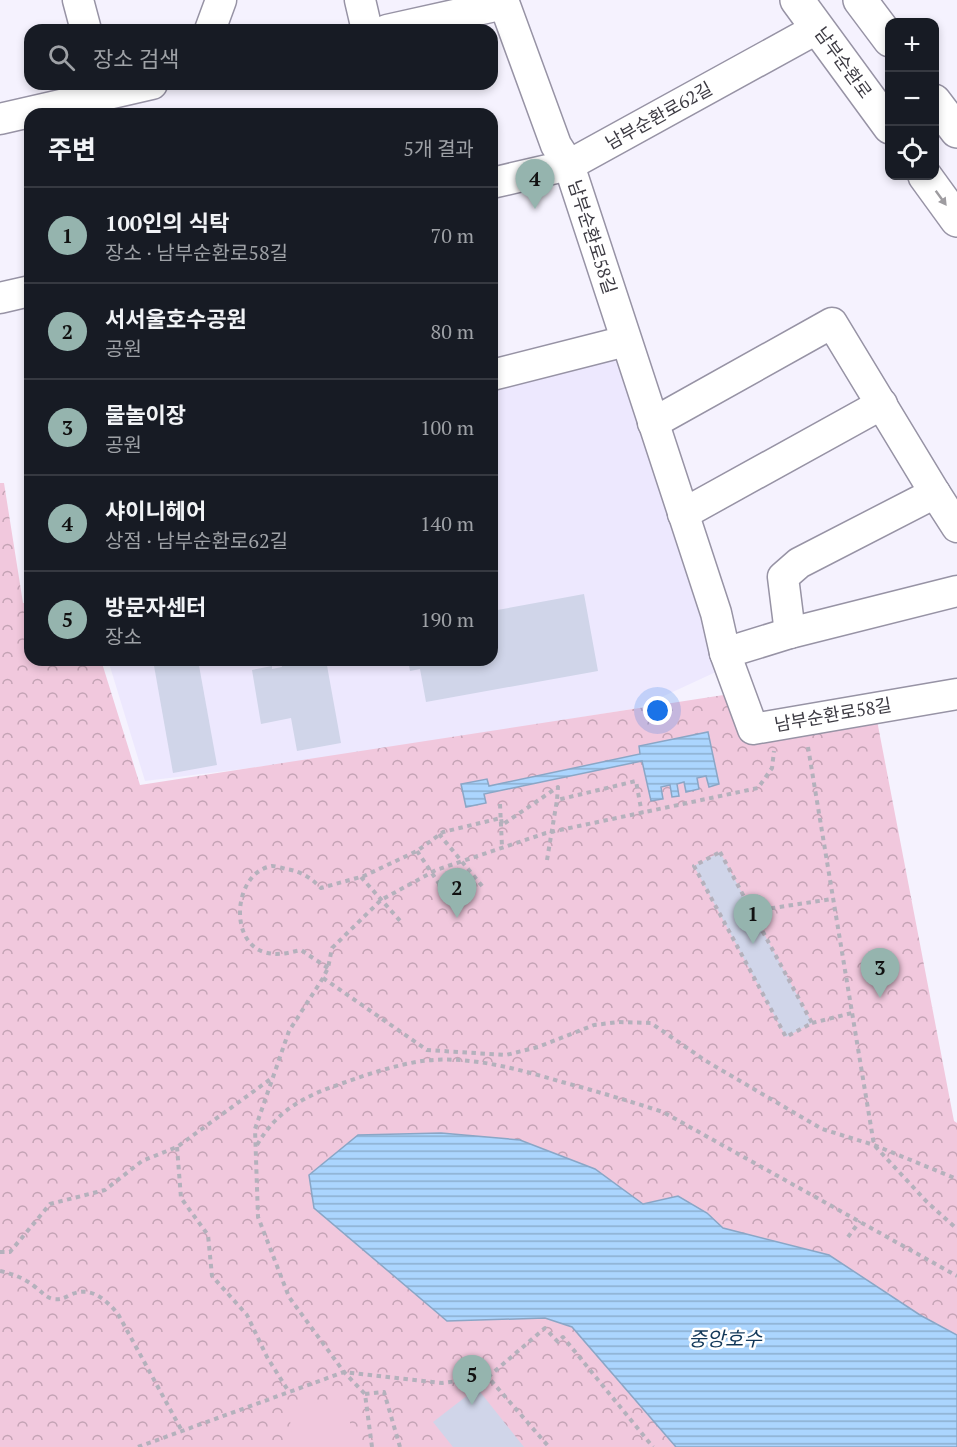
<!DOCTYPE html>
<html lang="ko">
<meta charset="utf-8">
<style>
:root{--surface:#171b24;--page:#20242c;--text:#f1f3f6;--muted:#9ea1a6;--line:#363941;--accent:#95b4ae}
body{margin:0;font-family:"PT Serif","Noto Sans KR",serif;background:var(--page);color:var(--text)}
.controls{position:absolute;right:18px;top:18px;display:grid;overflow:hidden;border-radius:12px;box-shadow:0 3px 9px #0003}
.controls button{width:54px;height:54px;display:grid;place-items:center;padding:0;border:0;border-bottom:2px solid var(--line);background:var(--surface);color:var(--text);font:30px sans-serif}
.you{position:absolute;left:658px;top:711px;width:21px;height:21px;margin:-15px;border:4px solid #fff;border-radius:50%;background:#1a73e8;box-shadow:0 0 0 9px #1a73e833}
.badge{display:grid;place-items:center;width:39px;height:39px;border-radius:50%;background:var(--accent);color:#111;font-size:20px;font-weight:700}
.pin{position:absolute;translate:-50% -50px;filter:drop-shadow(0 2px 3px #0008)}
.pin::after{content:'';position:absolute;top:32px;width:21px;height:18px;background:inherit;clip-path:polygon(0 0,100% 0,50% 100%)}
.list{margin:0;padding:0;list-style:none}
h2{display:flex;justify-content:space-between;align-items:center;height:78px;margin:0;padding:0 24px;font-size:26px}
h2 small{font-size:20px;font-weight:400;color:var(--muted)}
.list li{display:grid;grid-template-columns:39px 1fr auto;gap:18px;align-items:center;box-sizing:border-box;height:96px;padding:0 24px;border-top:2px solid var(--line)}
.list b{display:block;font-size:22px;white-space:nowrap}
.list p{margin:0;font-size:20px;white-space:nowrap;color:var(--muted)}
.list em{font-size:20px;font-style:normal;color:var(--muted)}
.icon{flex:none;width:33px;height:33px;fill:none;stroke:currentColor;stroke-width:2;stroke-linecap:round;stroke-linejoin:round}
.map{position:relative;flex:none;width:957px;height:1447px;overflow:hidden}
.search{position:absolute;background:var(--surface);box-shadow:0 3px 9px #0003;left:24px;top:24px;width:474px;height:66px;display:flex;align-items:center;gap:15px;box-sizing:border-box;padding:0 21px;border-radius:18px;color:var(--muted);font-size:22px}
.panel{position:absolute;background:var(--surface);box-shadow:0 3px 9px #0003;left:24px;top:108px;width:474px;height:558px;border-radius:18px}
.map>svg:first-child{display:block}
.built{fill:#ede8fe}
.park{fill:url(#park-crowns)}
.pitch{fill:#f1c8dd}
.water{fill:url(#water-rules);stroke:#8aa6c6;stroke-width:1.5}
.building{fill:#d0d5e9}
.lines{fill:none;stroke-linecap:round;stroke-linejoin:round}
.minor-casing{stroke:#9793a5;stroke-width:33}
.major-casing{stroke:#9793a5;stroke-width:36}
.path{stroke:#b4b1bc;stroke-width:4;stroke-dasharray:4.5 4.5;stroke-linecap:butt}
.minor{stroke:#fff;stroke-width:30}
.major{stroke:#fff;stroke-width:33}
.oneway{fill:#9e9ca0}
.labels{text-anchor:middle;stroke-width:5;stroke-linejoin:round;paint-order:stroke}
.street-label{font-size:18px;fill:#3c3a42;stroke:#fff}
.water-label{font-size:20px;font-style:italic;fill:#123859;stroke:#fff}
</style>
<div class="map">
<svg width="957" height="1447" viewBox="0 0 957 1447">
<defs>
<pattern id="park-crowns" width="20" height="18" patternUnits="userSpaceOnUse" patternTransform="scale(1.5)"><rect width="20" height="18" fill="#f1c8dd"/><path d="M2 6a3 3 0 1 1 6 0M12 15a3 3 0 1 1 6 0" fill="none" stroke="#c4a3b5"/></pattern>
<pattern id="water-rules" width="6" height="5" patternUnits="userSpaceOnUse" patternTransform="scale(1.5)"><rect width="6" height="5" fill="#abd5fe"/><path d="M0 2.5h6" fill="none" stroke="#8caecf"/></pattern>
</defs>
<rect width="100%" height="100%" fill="#f5f2fe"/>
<path class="built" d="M617 353 718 671 638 708 331 758 145 781 108 660H492V385Z"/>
<path class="park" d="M0 483H4L23 603H30V660H101L140 785 730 694 740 726 875 710 954 1121 957 1123V1447H0Z"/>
<path class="pitch" d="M346 1398 354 1447H294L288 1407Z"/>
<g class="water">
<path d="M708 732 719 784 709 787 706 776 697 778 699 789 686 792 684 782 677 784 679 796 672 797 670 785 661 787 663 799 651 801 642 761 484 794 486 803 466 807 461 784 487 779 489 786 640 754 639 746Z"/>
<path d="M441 1133 520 1140 595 1169 643 1204 678 1196 707 1213 723 1228 829 1255 920 1315 957 1335V1447H676L572 1327 545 1318 447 1321 314 1208 309 1175 358 1135Z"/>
</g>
<g class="building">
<path d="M584 594 598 671 426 702 420 669 410 671 408 660H492V611Z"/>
<path d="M153 660H198L217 765 173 773Z"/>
<path d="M281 660H326L341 743 297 751 291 718 261 724 252 670 272 666V669L282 667Z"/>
<path d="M720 852 812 1023 786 1037 694 866Z"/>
<path d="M477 1388 524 1447H453L433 1422Z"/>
</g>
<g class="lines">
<defs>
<g id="minor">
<path d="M78 0 86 30"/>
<path d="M360 0 367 30"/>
<path d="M503 0 556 145 569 165 716 613 725 653 753 729 957 694"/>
<path d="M210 30 221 0"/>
<path d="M387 30 504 4"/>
<path d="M0 119 152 84"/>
<path d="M492 183 569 165 818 28"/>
<path d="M0 298 30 291"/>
<path d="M492 375 626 341"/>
<path d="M653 423 832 323 935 493 957 527"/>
<path d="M683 514 882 404"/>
<path d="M790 633 783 577 799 563 935 493"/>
<path d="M725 653 790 633 957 591"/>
</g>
<g id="major">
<path d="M797 0 890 127"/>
<path d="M860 0 890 40"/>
<path d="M934 101 957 131"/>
<path d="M925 176 957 220"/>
</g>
</defs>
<use href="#minor" class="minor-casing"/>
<use href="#major" class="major-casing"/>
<g class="path">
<path d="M808 747 874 1145 927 1202 957 1229"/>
<path d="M500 804 502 847"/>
<path d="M439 834 483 887"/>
<path d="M417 851 452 903"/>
<path d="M720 852 812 1023 786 1037 694 866Z"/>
<path d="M547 860 557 800"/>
<path d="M361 877 402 923"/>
<path d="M753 911 832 899"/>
<path d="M328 968 301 950C288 953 277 956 264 952 228 941 234 872 272 866 276 866 282 868 286 869 301 871 311 878 321 888L364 876 417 851 443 832 501 818 502 825 558 787 557 800 636 781 642 814"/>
<path d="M323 978 427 1050 506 1055 538 1047 594 1025 619 1022 651 1023 706 1061 822 1129 874 1145 957 1179"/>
<path d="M812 1023 852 1013"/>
<path d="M257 1145C278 1109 305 1096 343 1083 368 1074 396 1065 422 1061 469 1055 518 1069 562 1082 596 1091 629 1101 663 1112L957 1276"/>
<path d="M177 1147 181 1198 208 1235 212 1276 247 1315 267 1357 289 1392"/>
<path d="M848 1237 860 1221"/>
<path d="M0 1252H10L50 1204 105 1190 142 1161 177 1147 272 1078"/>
<path d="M0 1271C13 1274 24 1278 34 1286 41 1291 45 1297 53 1299 61 1300 64 1298 70 1295 91 1285 106 1300 118 1314L182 1431"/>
<path d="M488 1377 545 1328 558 1342 563 1337 653 1447"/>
<path d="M365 1394 384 1392 400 1447"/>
<path d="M138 1447 344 1372 442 1383 488 1377 549 1447"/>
<path d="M372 1447 365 1394 344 1372 289 1297 258 1217 255 1129 289 1031 323 978 328 968 332 948 381 900 436 870 546 833 758 788 772 768 774 751"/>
</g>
<use href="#minor" class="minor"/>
<use href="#major" class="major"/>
</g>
<defs><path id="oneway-solid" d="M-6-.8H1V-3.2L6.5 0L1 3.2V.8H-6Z" transform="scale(1.5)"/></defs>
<use class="oneway" href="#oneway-solid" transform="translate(941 198) rotate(54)"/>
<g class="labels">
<g class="street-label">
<text transform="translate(843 63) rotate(54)" y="6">남부순환로</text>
<text transform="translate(659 116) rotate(-29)" y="6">남부순환로62길</text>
<text transform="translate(592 237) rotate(72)" y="6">남부순환로58길</text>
<text transform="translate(833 715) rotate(-10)" y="6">남부순환로58길</text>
</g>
<g class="water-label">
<text x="725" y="1346">중앙호수</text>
</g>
</g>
</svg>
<div class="controls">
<button>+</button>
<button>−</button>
<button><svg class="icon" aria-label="locate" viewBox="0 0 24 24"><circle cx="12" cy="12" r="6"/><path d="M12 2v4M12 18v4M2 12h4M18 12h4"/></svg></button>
</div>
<div class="you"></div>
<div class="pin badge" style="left:753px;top:944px">1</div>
<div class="pin badge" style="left:457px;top:918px">2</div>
<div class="pin badge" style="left:880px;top:998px">3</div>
<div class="pin badge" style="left:535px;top:209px">4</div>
<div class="pin badge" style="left:472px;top:1405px">5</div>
<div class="search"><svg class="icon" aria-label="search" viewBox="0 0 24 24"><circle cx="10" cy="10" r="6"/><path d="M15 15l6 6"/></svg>장소 검색</div>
<section class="panel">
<h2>주변<small>5개 결과</small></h2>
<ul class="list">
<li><span class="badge">1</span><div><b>100인의 식탁</b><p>장소 · 남부순환로58길</p></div><em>70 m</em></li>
<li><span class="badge">2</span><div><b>서서울호수공원</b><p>공원</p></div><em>80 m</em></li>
<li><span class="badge">3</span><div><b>물놀이장</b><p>공원</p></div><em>100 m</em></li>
<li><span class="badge">4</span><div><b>샤이니헤어</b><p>상점 · 남부순환로62길</p></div><em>140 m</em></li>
<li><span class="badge">5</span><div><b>방문자센터</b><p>장소</p></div><em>190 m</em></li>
</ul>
</section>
</div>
